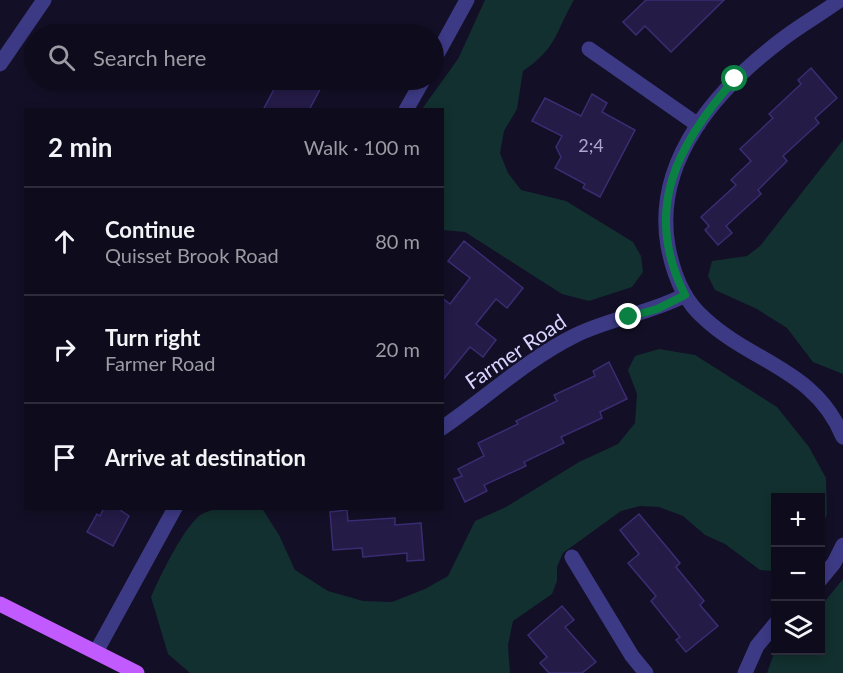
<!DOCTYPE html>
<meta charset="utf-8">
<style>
:root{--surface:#0e0b1c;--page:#1c1929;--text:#f1f3f6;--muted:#9b9ba3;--line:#2e2b3b}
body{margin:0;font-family:Lato,sans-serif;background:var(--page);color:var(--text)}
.controls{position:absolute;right:18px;bottom:18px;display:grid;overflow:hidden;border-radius:0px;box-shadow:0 3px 9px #0003}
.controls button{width:54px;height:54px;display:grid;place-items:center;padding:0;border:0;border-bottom:2px solid var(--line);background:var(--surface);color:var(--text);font:30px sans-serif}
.stop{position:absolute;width:18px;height:18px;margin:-14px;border:4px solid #0b8043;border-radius:50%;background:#fff}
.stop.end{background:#0b8043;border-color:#fff;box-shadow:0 2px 6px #0008}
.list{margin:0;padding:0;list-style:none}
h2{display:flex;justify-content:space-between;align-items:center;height:78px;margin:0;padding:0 24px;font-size:26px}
h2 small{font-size:20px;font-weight:400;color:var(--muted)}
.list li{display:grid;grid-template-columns:39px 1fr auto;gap:18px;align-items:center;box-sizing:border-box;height:108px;padding:0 24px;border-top:2px solid var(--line)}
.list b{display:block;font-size:22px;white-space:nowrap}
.list p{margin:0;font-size:20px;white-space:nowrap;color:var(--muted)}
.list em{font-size:20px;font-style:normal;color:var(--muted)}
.icon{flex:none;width:33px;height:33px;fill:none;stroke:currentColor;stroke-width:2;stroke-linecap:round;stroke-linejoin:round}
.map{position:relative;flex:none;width:843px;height:673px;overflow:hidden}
.search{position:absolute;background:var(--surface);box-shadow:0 3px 9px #0003;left:24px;top:24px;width:420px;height:66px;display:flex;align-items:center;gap:15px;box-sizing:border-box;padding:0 21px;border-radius:33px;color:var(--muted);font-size:22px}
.panel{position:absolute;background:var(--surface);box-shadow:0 3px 9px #0003;left:24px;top:108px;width:420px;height:402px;border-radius:0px}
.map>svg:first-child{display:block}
.green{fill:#12302f}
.building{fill:#241b47;stroke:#3b2d73;stroke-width:1.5}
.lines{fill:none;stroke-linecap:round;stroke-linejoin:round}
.minor{stroke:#3d3a85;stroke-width:15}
.major{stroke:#c25bff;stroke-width:15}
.route{stroke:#0b8043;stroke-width:8}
.labels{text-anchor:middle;stroke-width:4.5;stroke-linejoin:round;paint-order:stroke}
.number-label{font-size:18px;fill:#aca6d1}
.street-label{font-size:21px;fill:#d9d4ff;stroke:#130f26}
</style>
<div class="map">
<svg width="843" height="673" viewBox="0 0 843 673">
<rect width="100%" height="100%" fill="#130f26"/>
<g class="green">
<path d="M485 0H574C555 33 557 48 523 71L517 109 504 131 500 153 508 173 521 190 566 201 633 242 641 256 643 272 632 287 589 301 562 294 465 232 443 230 442 110 422 109 458 59Z"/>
<path d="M843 140V374L813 362 787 328 757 309 715 290 708 276 712 261 747 256 760 246Z"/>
<path d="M659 349 695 355 777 407 809 447 826 478 827 514 821 530 820 498H776L775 571 760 570 725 544 705 535 683 516 659 507 640 506 621 511 563 553 557 567V581L552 594 513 621 508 645 510 673H190L168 654 151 597C159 578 185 524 202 514 217 506 247 505 263 510L279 535 295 570 328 591 363 601 392 602 425 589 448 576 475 521 506 507 579 462 618 444 635 423 637 394 628 370 635 356Z"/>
<path d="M843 579V673H767L775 650H820L821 606Z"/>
</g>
<g class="building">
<path d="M646 0H724L671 52 645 26 636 35 623 22Z"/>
<path d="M811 68 837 98 815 118 819 123 783 156 787 161 758 190 761 194 726 226 732 233 718 245 705 230 709 226 701 217 736 185 731 180 751 161 740 149 773 118 769 114 801 84 798 80Z"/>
<path d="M279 80H325L309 110H263Z"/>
<path d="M592 94 607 103 602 112 635 130 600 197 583 188 585 184 555 168 561 157 556 147 562 136 532 121 545 98 581 116Z"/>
<path d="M464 241 523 288 507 308 496 299 476 324 496 340 483 357 470 347 442 381V298L450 304 470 278 448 261Z"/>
<path d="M609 362 627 399 600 412 602 418 561 437 564 443 524 462 526 466 484 485 487 491 465 502 454 479 462 476 458 469 484 456 478 443 518 424 516 421 557 401 554 395 595 376 593 371Z"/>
<path d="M104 508H117L129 516 113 546 87 532 97 514 100 516Z"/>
<path d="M347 510 348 521 395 518V525L421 523 424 560 407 561V553L363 557 362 548 333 550 330 512Z"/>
<path d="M639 514 680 563 676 567 704 601 700 605 718 626 686 652 676 640 680 637 651 601 656 596 628 563 639 554 620 530Z"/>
<path d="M562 606 574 620 565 627 596 662 582 673H549L540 663 547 657 528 635Z"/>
</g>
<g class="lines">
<g class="minor">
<path d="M840 0C821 14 799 26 780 41 717 89 653 161 668 246 673 273 683 300 704 318 752 363 815 369 843 437"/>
<path d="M589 49 698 125"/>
<path d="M434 60 467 0"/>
<path d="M0 64 44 0"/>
<path d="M406 110 423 80"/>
<path d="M442 428C486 398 526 360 574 336 610 318 649 314 685 295"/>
<path d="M572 557 632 656 646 673"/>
<path d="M820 580 834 563 843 545"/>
<path d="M96 652 175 508"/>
<path d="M745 673 757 646 776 623"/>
</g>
<path class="major" d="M0 604 137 673"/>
</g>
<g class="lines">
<path class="route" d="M629 317 657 309 685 295C642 210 677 144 735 79"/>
</g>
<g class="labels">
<g class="number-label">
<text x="591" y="152">2;4</text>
</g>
<g class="street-label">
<text transform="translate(516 352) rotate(-34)" y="7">Farmer Road</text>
</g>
</g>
</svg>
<div class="controls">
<button>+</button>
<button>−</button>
<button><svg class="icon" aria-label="layers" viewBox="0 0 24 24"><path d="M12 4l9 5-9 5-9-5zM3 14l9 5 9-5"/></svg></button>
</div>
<div class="stop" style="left:735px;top:79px"></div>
<div class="stop end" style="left:629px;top:317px"></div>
<div class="search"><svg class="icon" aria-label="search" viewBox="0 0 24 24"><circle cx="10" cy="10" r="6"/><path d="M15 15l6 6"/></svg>Search here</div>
<section class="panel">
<h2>2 min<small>Walk · 100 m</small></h2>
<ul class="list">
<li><svg class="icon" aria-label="ahead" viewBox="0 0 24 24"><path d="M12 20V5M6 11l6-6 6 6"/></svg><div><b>Continue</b><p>Quisset Brook Road</p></div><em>80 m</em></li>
<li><svg class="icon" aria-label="right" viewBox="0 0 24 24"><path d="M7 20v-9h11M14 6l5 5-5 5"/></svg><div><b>Turn right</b><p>Farmer Road</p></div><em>20 m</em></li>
<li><svg class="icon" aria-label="arrive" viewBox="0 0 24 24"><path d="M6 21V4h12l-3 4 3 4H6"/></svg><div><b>Arrive at destination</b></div></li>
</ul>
</section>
</div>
